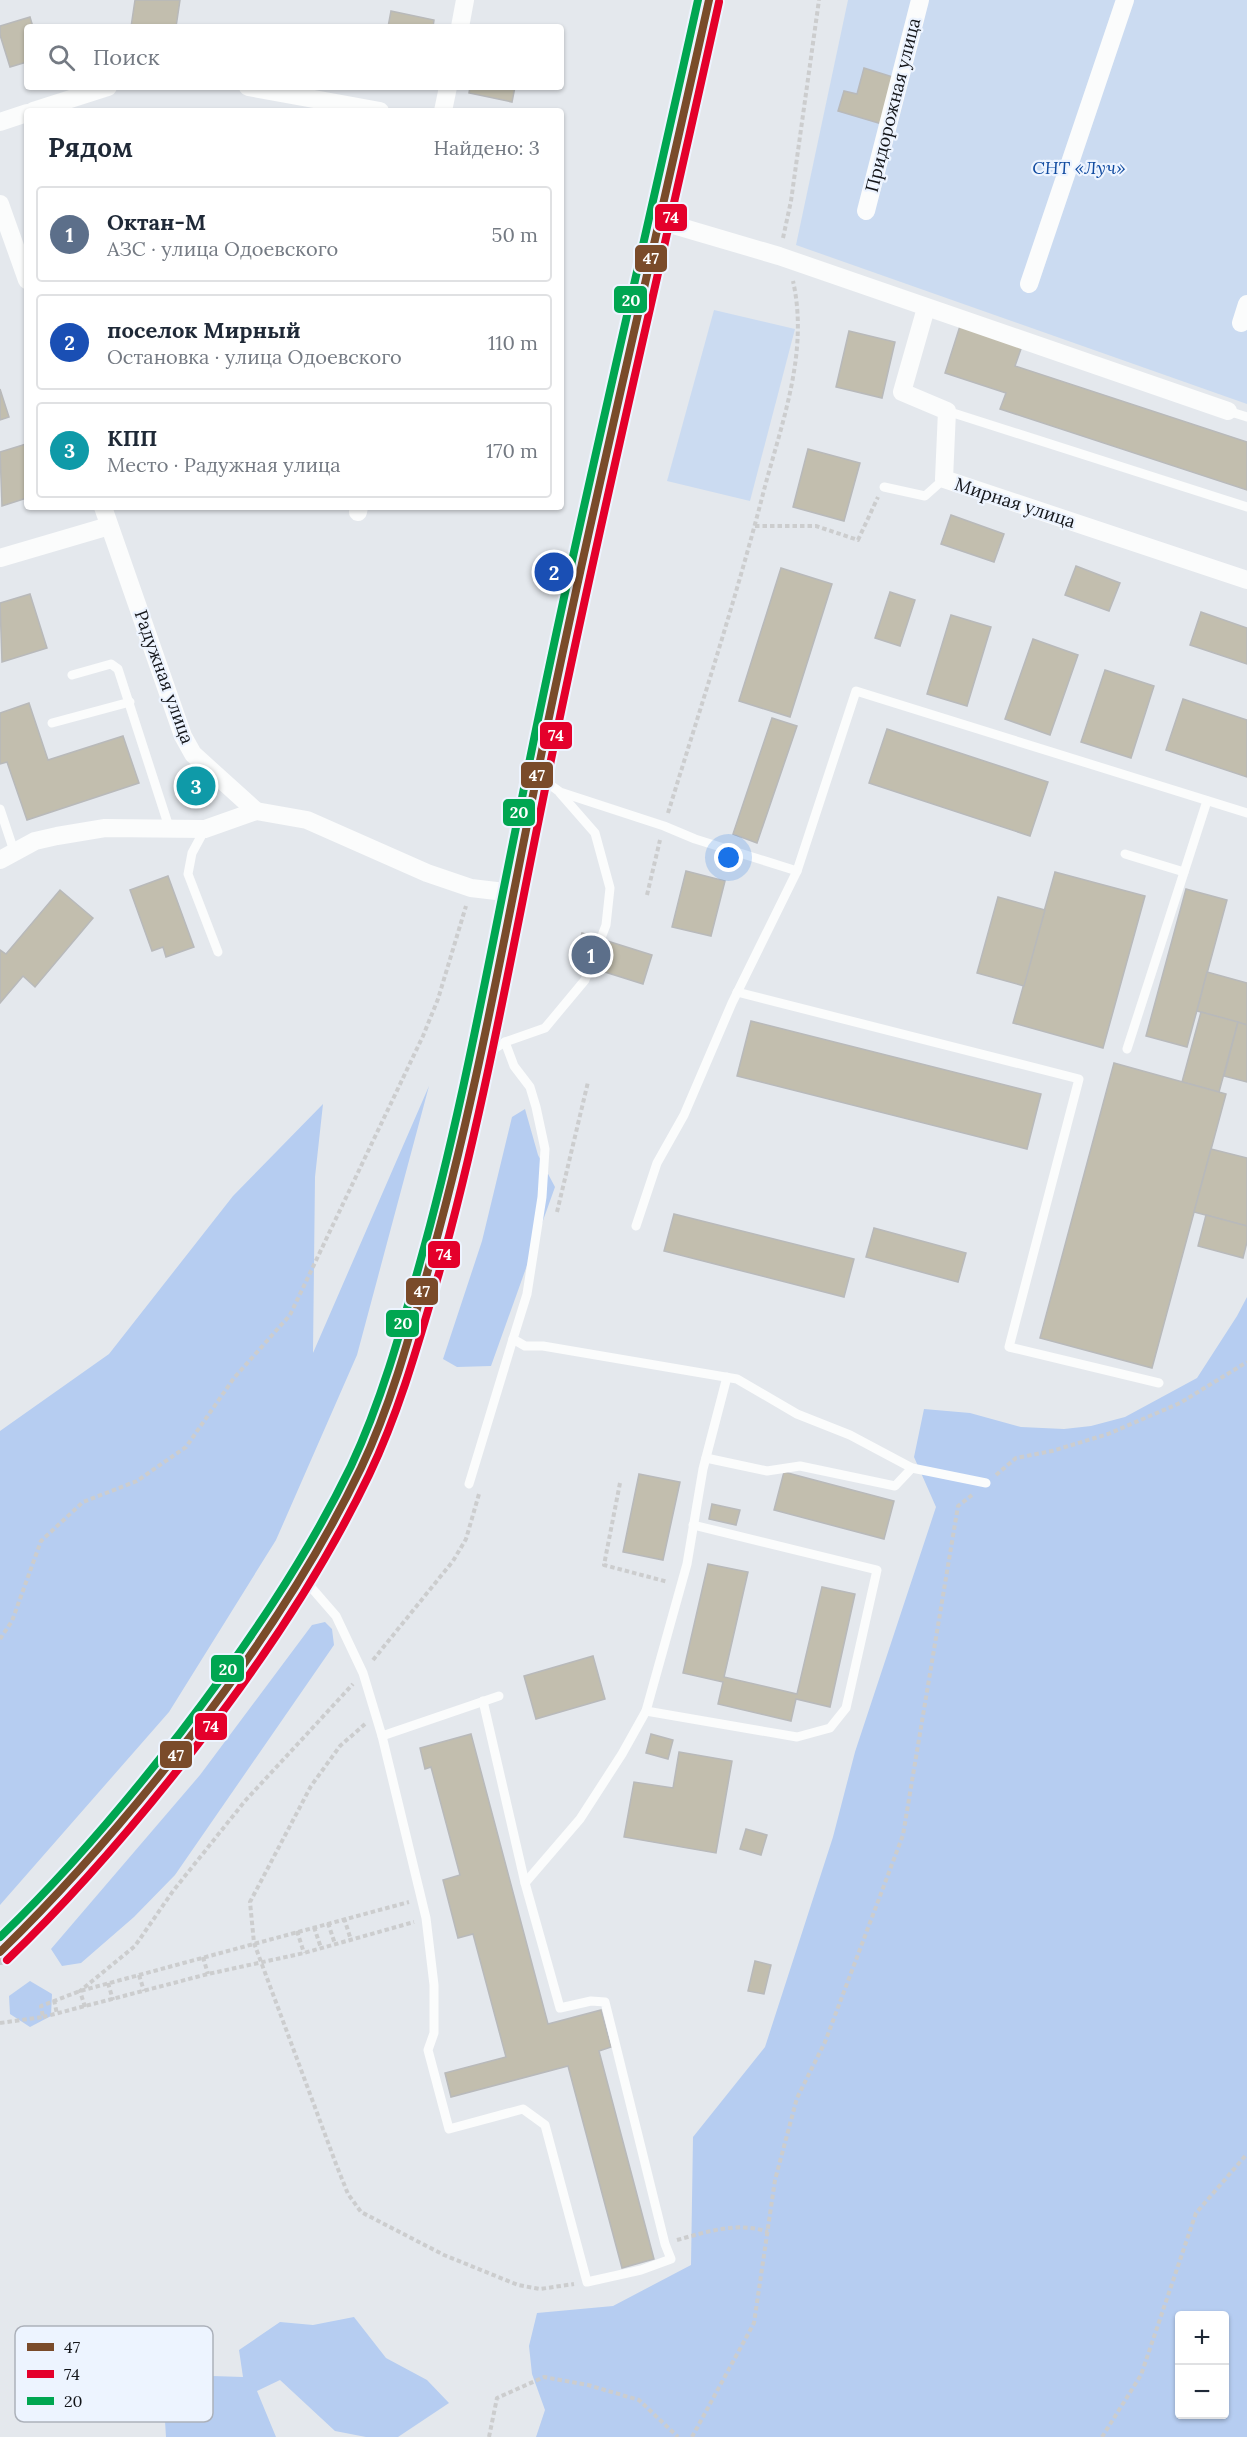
<!DOCTYPE html>
<html lang="ru">
<meta charset="utf-8">
<style>
:root{--surface:#fff;--page:#f6f6f7;--text:#1f2937;--muted:#747a83;--line:#e0e1e3;--accent:#5c5f63}
body{margin:0;font-family:Lora,serif;background:var(--page);color:var(--text)}
.controls{position:absolute;right:18px;bottom:18px;display:grid;overflow:hidden;border-radius:6px;box-shadow:0 2px 4px #0004}
.controls button{width:54px;height:54px;display:grid;place-items:center;padding:0;border:0;border-bottom:2px solid var(--line);background:var(--surface);color:var(--text);font:30px sans-serif}
.you{position:absolute;left:729px;top:858px;width:21px;height:21px;margin:-15px;border:4px solid #fff;border-radius:50%;background:#1a73e8;box-shadow:0 0 0 9px #1a73e833}
.badge{display:grid;place-items:center;width:39px;height:39px;border-radius:50%;background:var(--accent);color:#fff;font-size:20px;font-weight:700}
.pin{position:absolute;translate:-50% -50%;border:3px solid #fff;box-shadow:0 2px 6px #0006}
.list{margin:0;padding:0;list-style:none}
h2{display:flex;justify-content:space-between;align-items:center;height:78px;margin:0;padding:0 24px;font-size:26px}
h2 small{font-size:20px;font-weight:400;color:var(--muted)}
.list li{display:grid;grid-template-columns:39px 1fr auto;gap:18px;align-items:center;box-sizing:border-box;height:96px;margin:0 12px 12px;padding:0 12px;border:2px solid var(--line);border-radius:6px}
.list b{display:block;font-size:22px;white-space:nowrap}
.list p{margin:0;font-size:20px;white-space:nowrap;color:var(--muted)}
.list em{font-size:20px;font-style:normal;color:var(--muted)}
.icon{flex:none;width:33px;height:33px;fill:none;stroke:currentColor;stroke-width:2;stroke-linecap:round;stroke-linejoin:round}
.map{position:relative;flex:none;width:1247px;height:2437px;overflow:hidden}
.search{position:absolute;background:var(--surface);box-shadow:0 2px 4px #0004;left:24px;top:24px;width:540px;height:66px;display:flex;align-items:center;gap:15px;box-sizing:border-box;padding:0 21px;border-radius:6px;color:var(--muted);font-size:22px}
.panel{position:absolute;background:var(--surface);box-shadow:0 2px 4px #0004;left:24px;top:108px;width:540px;height:402px;border-radius:6px}
.map>svg:first-child{display:block}
.green{fill:#cbdbf1}
.forest{fill:#b6cdf1;fill-rule:evenodd}
.building{fill:#c2beae;stroke:#b8b9ba;stroke-width:1.5}
.lines{fill:none;stroke-linecap:round;stroke-linejoin:round}
.path{stroke:#cccdce;stroke-width:4;stroke-dasharray:4.5 3;stroke-linecap:butt}
.lane{stroke:#fbfcfc;stroke-width:9}
.street{stroke:#fbfcfc;stroke-width:18}
.secondary{stroke:#c5c6ca;stroke-width:26}
.bus-1-casing{stroke:#edf4ff;stroke-width:12}
.bus-2-casing{stroke:#edf4ff;stroke-width:12}
.bus-3-casing{stroke:#edf4ff;stroke-width:12}
.bus-1{stroke:#7a4b2a;stroke-width:8}
.bus-2{stroke:#e4002b;stroke-width:8}
.bus-3{stroke:#00a651;stroke-width:8}
.labels{text-anchor:middle;stroke-width:4.5;stroke-linejoin:round;paint-order:stroke}
.street-label{font-size:18px;fill:#131519;stroke:#edf4ff}
.park-label{font-size:18px;font-style:italic;fill:#114ba0;stroke:#edf4ff}
.key{fill:#edf4ff;stroke:#acb1ba;stroke-width:1.5}
.key-label{font-size:16px;fill:#131519}
.line-badge{stroke:#edf4ff;stroke-width:2}
.badge-label{font-size:16px;text-anchor:middle;font-weight:bold;fill:#fff}
</style>
<div class="map">
<svg width="1247" height="2437" viewBox="0 0 1247 2437">
<rect width="100%" height="100%" fill="#e4e8ed"/>
<g class="green">
<path d="M848 0H1247V404L796 245Z"/>
<path d="M714 310 795 329 750 501 667 481Z"/>
</g>
<g class="forest">
<path d="M429 1086 357 1355 276 1540 169 1712 0 1905V1431L109 1354 233 1196 323 1104 315 1177 313 1353Z"/>
<path d="M525 1109 538 1155 555 1187 491 1366 457 1367 443 1359 482 1241 512 1117Z"/>
<path d="M1247 1297V2437H536L545 2410 532 2374 529 2346 537 2313 613 2306 691 2265 693 2137 765 2047 833 1837 855 1752 936 1507 914 1457 924 1409 970 1413 1021 1427 1064 1429 1091 1426 1125 1417 1197 1378 1237 1316ZM1180 2316H1224V2414H1180Z"/>
<path d="M325 1622 332 1629 334 1645 175 1875 134 1917 81 1963 62 1966 51 1949 200 1775 312 1625Z"/>
<path d="M30 1981 52 1994 51 2016 30 2027 10 2014 9 1996Z"/>
<path d="M354 2317 386 2358 427 2380 449 2403 398 2437H366L335 2431 280 2380 257 2391 276 2437H166L165 2421 212 2376 243 2377 239 2350 280 2322 313 2325Z"/>
</g>
<g class="building">
<path d="M135 0H180L176 27H131Z"/>
<path d="M391 11 434 20 433 27H388Z"/>
<path d="M30 17 33 27H27V62L10 67 0 35V26Z"/>
<path d="M864 68 896 78 882 124 838 111 844 91 857 94Z"/>
<path d="M470 87H515L512 102 469 93Z"/>
<path d="M960 326 1022 346 1015 366 1247 442V490L1000 409 1006 393 945 373Z"/>
<path d="M849 331 895 342 882 398 836 387Z"/>
<path d="M0 389 9 417 0 420Z"/>
<path d="M26 444 27 498 2 506 0 452Z"/>
<path d="M808 449 860 463 844 521 793 507Z"/>
<path d="M951 515 1004 534 994 562 941 544Z"/>
<path d="M1076 566 1120 583 1109 611 1065 595Z"/>
<path d="M781 568 832 584 790 717 739 701Z"/>
<path d="M890 592 915 600 900 646 875 638Z"/>
<path d="M30 594 47 648 2 662 0 603Z"/>
<path d="M1201 612 1247 628V664L1190 645Z"/>
<path d="M951 615 991 627 967 706 927 694Z"/>
<path d="M1033 639 1078 655 1050 735 1005 719Z"/>
<path d="M1105 670 1154 686 1131 758 1081 742Z"/>
<path d="M1183 699 1247 720V777L1166 750Z"/>
<path d="M29 703 48 760 123 736 139 783 27 820 7 762 0 764V713Z"/>
<path d="M772 718 797 726 757 843 733 834Z"/>
<path d="M887 729 1048 782 1030 836 869 783Z"/>
<path d="M194 773 209 785 197 800 182 788Z"/>
<path d="M686 871 725 881 711 936 672 927Z"/>
<path d="M1055 872 1145 896 1103 1048 1013 1023Z"/>
<path d="M168 876 194 947 166 957 163 947 152 951 130 890Z"/>
<path d="M1186 889 1227 900 1187 1047 1146 1036Z"/>
<path d="M60 890 93 918 35 987 23 976 0 1003V950L6 954Z"/>
<path d="M998 897 1045 910 1024 986 977 973Z"/>
<path d="M582 933 652 955 643 984 573 962Z"/>
<path d="M1207 972 1247 983V1025L1197 1011Z"/>
<path d="M1201 1012 1238 1022 1219 1092 1182 1082Z"/>
<path d="M751 1021 1041 1094 1027 1149 737 1076Z"/>
<path d="M1238 1022 1247 1025V1082L1224 1076Z"/>
<path d="M1114 1063 1226 1094 1152 1368 1040 1338Z"/>
<path d="M1211 1149 1247 1158V1226L1194 1212Z"/>
<path d="M674 1214 854 1259 844 1297 664 1251Z"/>
<path d="M1206 1215 1247 1226V1242L1243 1258 1198 1246Z"/>
<path d="M874 1228 966 1253 958 1282 866 1257Z"/>
<path d="M784 1472 894 1501 884 1539 774 1510Z"/>
<path d="M639 1474 680 1482 663 1560 623 1552Z"/>
<path d="M712 1504 740 1510 736 1525 709 1519Z"/>
<path d="M708 1564 748 1572 724 1677 797 1694 822 1587 855 1594 830 1707 796 1699 791 1721 718 1704 723 1682 683 1673Z"/>
<path d="M593 1656 605 1699 536 1719 524 1676Z"/>
<path d="M471 1734 548 2024 601 2010 611 2047 599 2051 654 2259 622 2268 568 2066 451 2097 445 2073 506 2057 473 1934 458 1938 443 1880 460 1875 431 1767 425 1769 420 1748Z"/>
<path d="M651 1734 673 1740 668 1759 646 1753Z"/>
<path d="M679 1752 732 1761 716 1853 624 1837 634 1782 673 1788Z"/>
<path d="M746 1829 767 1835 761 1855 740 1849Z"/>
<path d="M755 1961 771 1965 764 1994 748 1991Z"/>
</g>
<g class="lines">
<g class="path">
<path d="M783 238 791 201 819 0"/>
<path d="M755 526H816L858 540 878 497"/>
<path d="M668 813C701 706 736 599 764 490 782 422 809 352 793 281"/>
<path d="M647 895 660 840"/>
<path d="M557 1212 588 1082"/>
<path d="M996 1475 1016 1458 1052 1451 1108 1434 1180 1403 1247 1362"/>
<path d="M620 1483 604 1565 668 1582"/>
<path d="M0 1639 12 1621 41 1541 83 1502 137 1481 186 1447 234 1378 290 1315 423 1036 438 999 466 906"/>
<path d="M373 1660 453 1561 466 1539 479 1494"/>
<path d="M365 1724 340 1746 311 1786 250 1902 254 1943 336 2164 348 2194 361 2212 444 2255 518 2285 540 2289 574 2284"/>
<path d="M344 1918 351 1940"/>
<path d="M328 1923 335 1944"/>
<path d="M314 1927 321 1948"/>
<path d="M297 1931 304 1953"/>
<path d="M203 1957 208 1974"/>
<path d="M139 1975 144 1991"/>
<path d="M108 1983 113 2000"/>
<path d="M54 2000 57 2014"/>
<path d="M85 2007 80 1991 135 1946 173 1891 245 1801 353 1684"/>
<path d="M43 2017 208 1974 304 1953 414 1922"/>
<path d="M0 2023 43 2017 41 2006 80 1991 409 1902"/>
<path d="M677 2240C706 2232 738 2221 768 2232"/>
<path d="M489 2437 497 2398 544 2377 588 2385 639 2400 678 2437"/>
<path d="M692 2437 754 2323 775 2180 797 2098 825 2042 903 1835 958 1506 972 1495"/>
<path d="M1102 2437 1141 2375 1196 2213 1247 2154"/>
</g>
<g class="lane">
<path d="M947 411 1247 507"/>
<path d="M1228 411 1247 417"/>
<path d="M884 487 925 496 944 479"/>
<path d="M72 675 111 664 118 669 169 827"/>
<path d="M52 723 130 702"/>
<path d="M539 777 560 792 664 826 695 839 797 871 732 1003 684 1115 657 1163 636 1226"/>
<path d="M0 809 14 851"/>
<path d="M205 829 192 853 188 874 218 952"/>
<path d="M1125 854 1184 872"/>
<path d="M797 871 856 691 1247 813"/>
<path d="M737 992 1079 1079 1009 1347 1159 1383"/>
<path d="M505 1042 514 1066 530 1087 536 1107 545 1149 542 1197 527 1294 513 1339 525 1346H543L737 1379 797 1414 850 1435 912 1468 986 1483"/>
<path d="M1127 1049 1207 801"/>
<path d="M486 1054 505 1042 545 1028 585 980 606 925 610 888 595 833 560 793"/>
<path d="M706 1458 767 1471 800 1466 895 1486 912 1468"/>
<path d="M469 1484 513 1339"/>
<path d="M303 1578 336 1616 363 1673 382 1736 426 1918 434 1985V2033L428 2050 449 2129 523 2109 545 2125 587 2282 641 2270 671 2259 665 2244 605 2002 591 2001 560 2008 525 1883 483 1701"/>
<path d="M646 1711 797 1737 830 1728 846 1708 877 1570 693 1525"/>
<path d="M382 1736 499 1696"/>
<path d="M525 1883 580 1819 622 1754 646 1711 687 1564 703 1469 727 1377"/>
</g>
<g class="street">
<path d="M460 27 465 0"/>
<path d="M248 87 380 111"/>
<path d="M33 111 108 87"/>
<path d="M443 111 448 87"/>
<path d="M0 122 27 113"/>
<path d="M0 204 27 280"/>
<path d="M866 211 920 0"/>
<path d="M660 221 779 256 1228 411"/>
<path d="M1029 284 1125 0"/>
<path d="M926 308 902 392 947 411 944 479 1247 580"/>
<path d="M1241 323 1247 304"/>
<path d="M358 512 359 507"/>
<path d="M0 558 109 526"/>
<path d="M256 811 307 820 427 873 471 888 513 893"/>
<path d="M0 860 35 841 57 836 105 828 205 829 256 811 193 754 183 736 103 507"/>
</g>
<path class="secondary" d="M0 1952C65 1891 122 1824 177 1754 247 1665 312 1571 361 1468 394 1398 414 1321 435 1247 481 1079 509 907 545 737 597 491 655 246 709 0"/>
<defs>
<path id="bus-1" d="M0 1952C69 1885 131 1813 190 1737 255 1653 315 1564 361 1468 390 1407 408 1342 426 1277 471 1120 500 960 532 800 586 532 650 267 709 0"/>
<path id="bus-2" d="M7 1960C77 1893 139 1820 198 1744 263 1660 323 1571 369 1475 400 1410 419 1341 439 1273 482 1119 510 961 542 804 596 536 660 270 719 2"/>
<path id="bus-3" d="M0 1937C66 1874 125 1804 181 1732 245 1648 305 1561 351 1466 381 1402 400 1334 419 1266 462 1114 489 958 521 803 575 534 639 268 698 0"/>
</defs>
<use href="#bus-1" class="bus-1-casing"/>
<use href="#bus-2" class="bus-2-casing"/>
<use href="#bus-3" class="bus-3-casing"/>
<use href="#bus-1" class="bus-1"/>
<use href="#bus-2" class="bus-2"/>
<use href="#bus-3" class="bus-3"/>
</g>
<g class="labels">
<g class="street-label">
<text transform="translate(893 105) rotate(-76)" y="6">Придорожная улица</text>
<text transform="translate(1015 503) rotate(18)" y="6">Мирная улица</text>
<text transform="translate(164 677) rotate(70)" y="6">Радужная улица</text>
</g>
<g class="park-label">
<text x="1079" y="174">СНТ «Луч»</text>
</g>
</g>
<rect x="15" y="2326" width="198" height="96" rx="9" class="key"/>
<rect x="27" y="2343" width="27" height="8" fill="#7a4b2a"/>
<rect x="27" y="2370" width="27" height="8" fill="#e4002b"/>
<rect x="27" y="2397" width="27" height="8" fill="#00a651"/>
<g class="key-label">
<text x="64" y="2353">47</text>
<text x="64" y="2380">74</text>
<text x="64" y="2407">20</text>
</g>
<g class="line-badge">
<rect x="654" y="203" width="34" height="29" rx="6" fill="#e4002b"/>
<rect x="634" y="244" width="34" height="29" rx="6" fill="#7a4b2a"/>
<rect x="613" y="285" width="35" height="29" rx="6" fill="#00a651"/>
<rect x="539" y="721" width="34" height="29" rx="6" fill="#e4002b"/>
<rect x="520" y="761" width="34" height="28" rx="6" fill="#7a4b2a"/>
<rect x="502" y="798" width="34" height="29" rx="6" fill="#00a651"/>
<rect x="427" y="1240" width="34" height="29" rx="6" fill="#e4002b"/>
<rect x="405" y="1277" width="34" height="29" rx="6" fill="#7a4b2a"/>
<rect x="385" y="1309" width="35" height="29" rx="6" fill="#00a651"/>
<rect x="210" y="1654" width="35" height="29" rx="6" fill="#00a651"/>
<rect x="194" y="1712" width="34" height="29" rx="6" fill="#e4002b"/>
<rect x="159" y="1740" width="34" height="29" rx="6" fill="#7a4b2a"/>
</g>
<g class="badge-label">
<text x="671" y="223">74</text>
<text x="651" y="264">47</text>
<text x="631" y="306">20</text>
<text x="556" y="741">74</text>
<text x="537" y="781">47</text>
<text x="519" y="818">20</text>
<text x="444" y="1260">74</text>
<text x="422" y="1297">47</text>
<text x="403" y="1329">20</text>
<text x="228" y="1675">20</text>
<text x="211" y="1732">74</text>
<text x="176" y="1761">47</text>
</g>
</svg>
<div class="controls">
<button>+</button>
<button>−</button>
</div>
<div class="you"></div>
<div class="pin badge" style="left:591px;top:955px;background:#5c6f8a">1</div>
<div class="pin badge" style="left:554px;top:572px;background:#1a4fb4">2</div>
<div class="pin badge" style="left:196px;top:786px;background:#0f9aa8">3</div>
<div class="search"><svg class="icon" aria-label="search" viewBox="0 0 24 24"><circle cx="10" cy="10" r="6"/><path d="M15 15l6 6"/></svg>Поиск</div>
<section class="panel">
<h2>Рядом<small>Найдено: 3</small></h2>
<ul class="list">
<li><span class="badge" style="background:#5c6f8a">1</span><div><b>Октан-М</b><p>АЗС · улица Одоевского</p></div><em>50 m</em></li>
<li><span class="badge" style="background:#1a4fb4">2</span><div><b>поселок Мирный</b><p>Остановка · улица Одоевского</p></div><em>110 m</em></li>
<li><span class="badge" style="background:#0f9aa8">3</span><div><b>КПП</b><p>Место · Радужная улица</p></div><em>170 m</em></li>
</ul>
</section>
</div>
